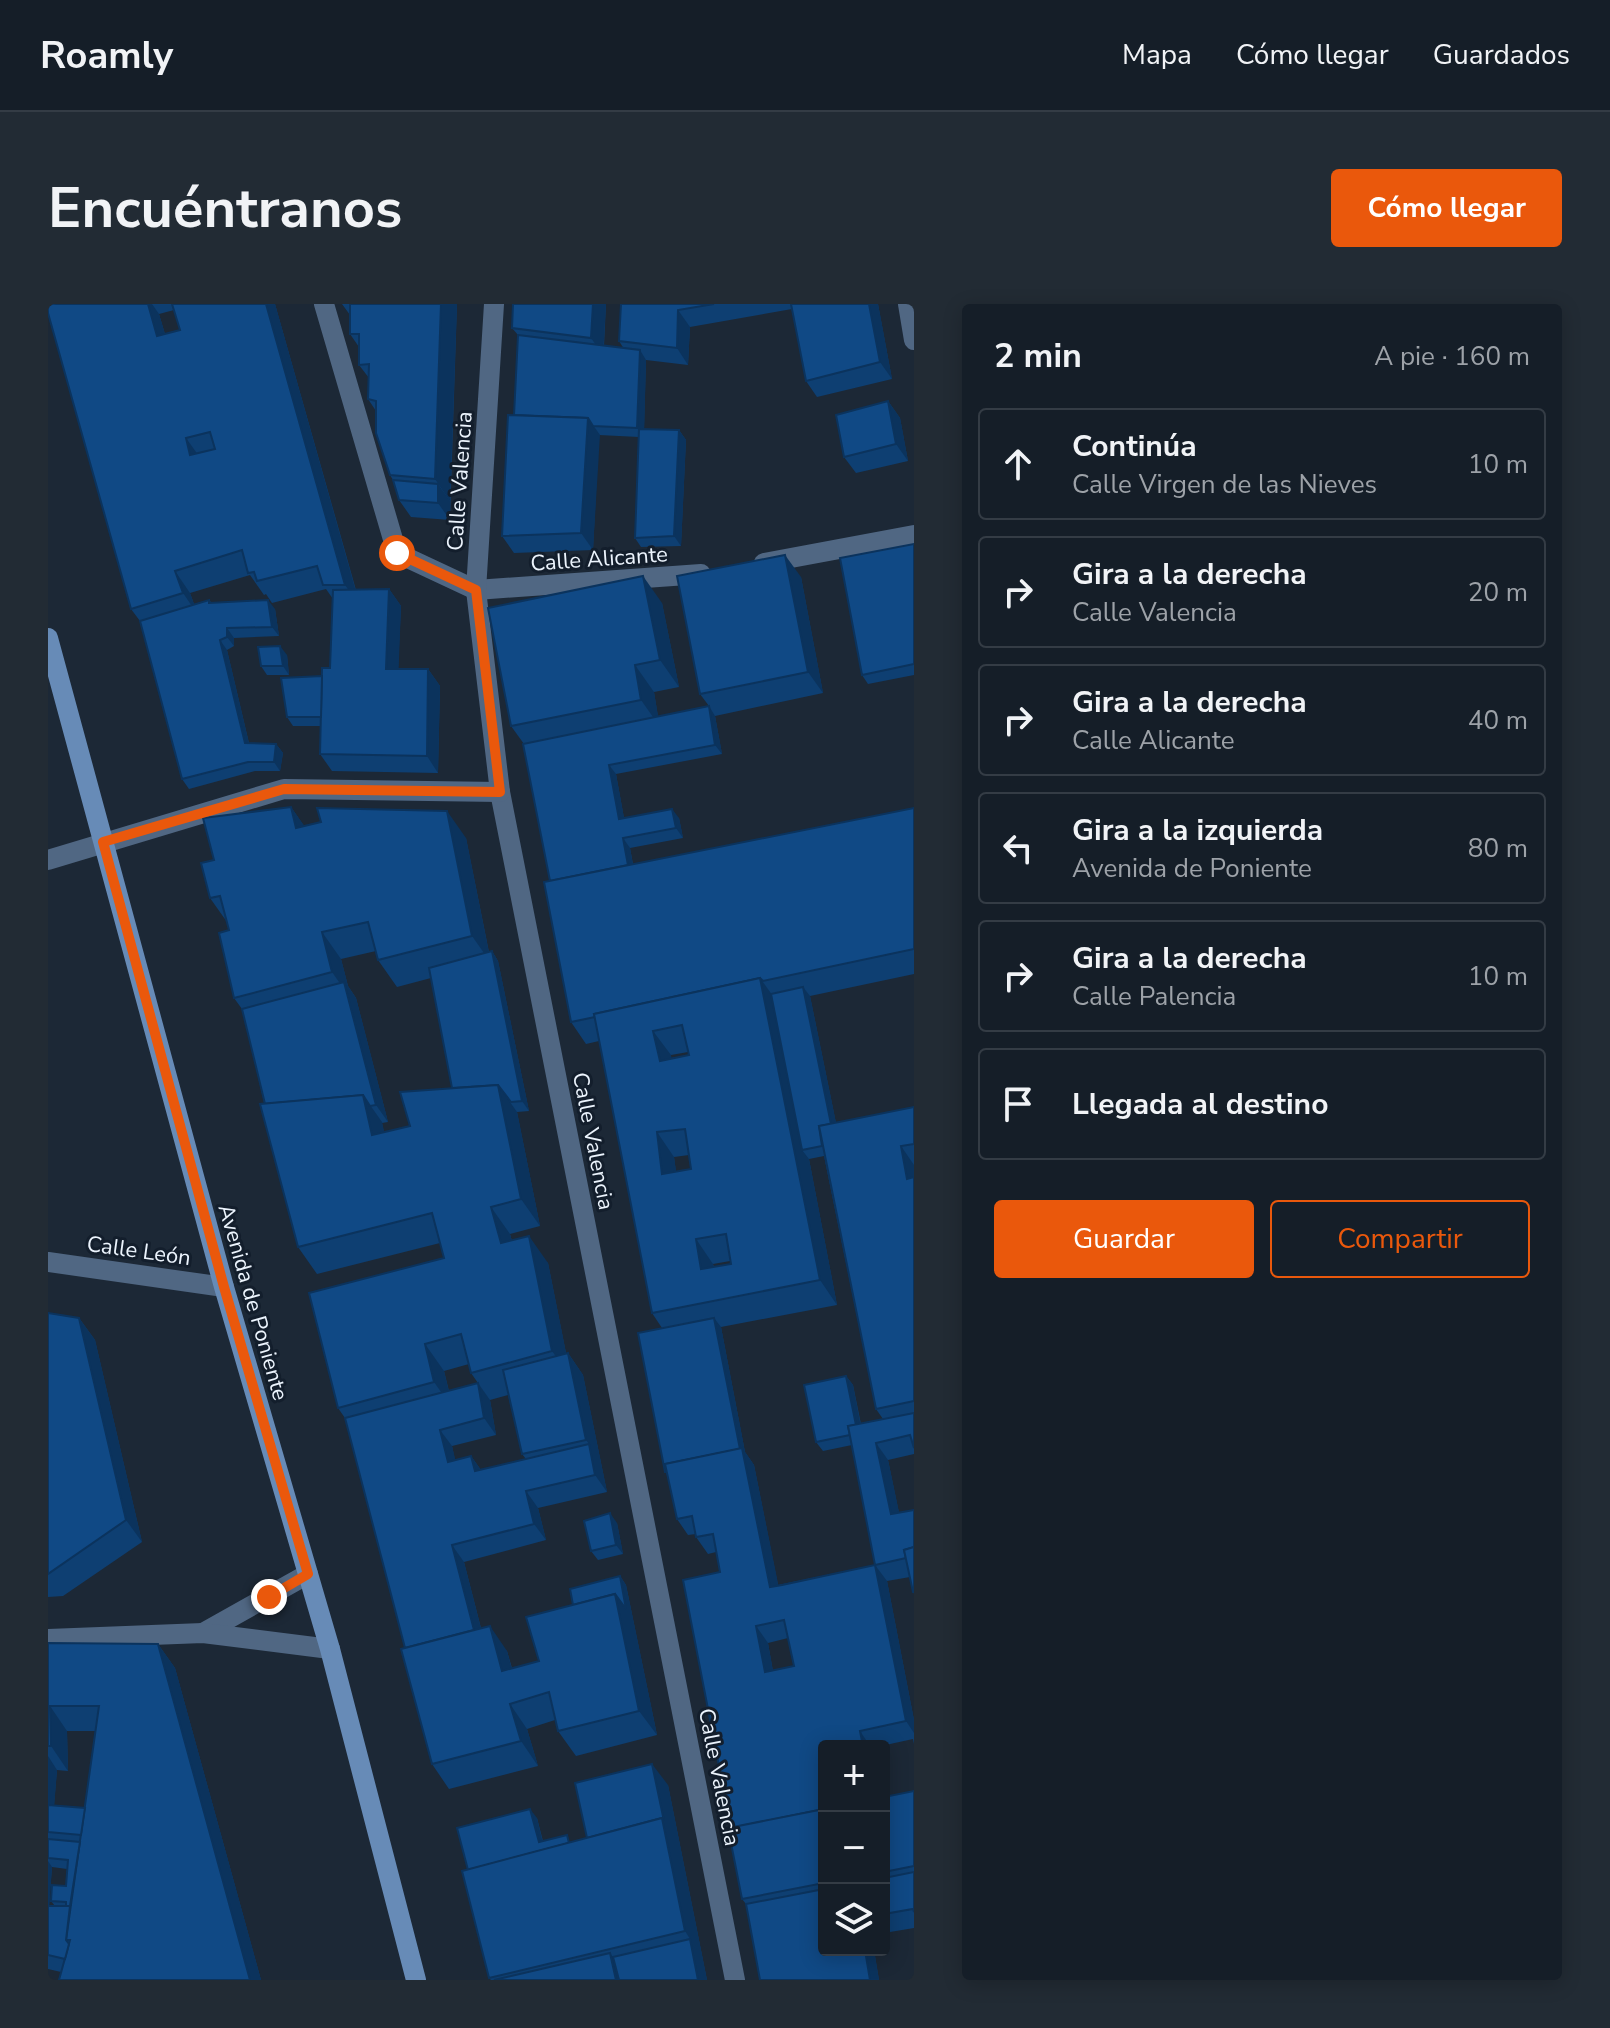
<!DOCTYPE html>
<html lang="es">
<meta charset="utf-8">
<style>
:root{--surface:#151e28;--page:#222b34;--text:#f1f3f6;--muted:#9da2a8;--line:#343c45;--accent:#ea580c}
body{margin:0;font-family:"Nunito Sans",sans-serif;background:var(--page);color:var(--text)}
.controls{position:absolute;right:24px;bottom:24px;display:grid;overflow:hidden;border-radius:8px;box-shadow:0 4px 20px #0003}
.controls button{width:72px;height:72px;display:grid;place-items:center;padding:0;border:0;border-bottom:2px solid var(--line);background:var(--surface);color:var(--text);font:40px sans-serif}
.stop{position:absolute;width:24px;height:24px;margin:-18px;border:6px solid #ea580c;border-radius:50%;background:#fff}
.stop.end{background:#ea580c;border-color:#fff;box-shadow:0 2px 8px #0008}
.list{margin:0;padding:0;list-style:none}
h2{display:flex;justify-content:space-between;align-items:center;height:104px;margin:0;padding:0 32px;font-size:34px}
h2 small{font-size:26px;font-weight:400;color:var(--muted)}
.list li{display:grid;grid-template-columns:52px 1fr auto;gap:24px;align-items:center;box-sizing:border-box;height:112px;margin:0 16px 16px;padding:0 16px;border:2px solid var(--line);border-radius:8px}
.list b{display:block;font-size:30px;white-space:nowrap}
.list p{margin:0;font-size:26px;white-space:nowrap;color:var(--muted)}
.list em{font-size:26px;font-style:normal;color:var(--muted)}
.actions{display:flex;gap:16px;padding:24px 32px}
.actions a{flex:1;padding:18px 0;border:2px solid var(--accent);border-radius:8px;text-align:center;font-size:28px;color:var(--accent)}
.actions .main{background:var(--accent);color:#fff}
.icon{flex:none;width:44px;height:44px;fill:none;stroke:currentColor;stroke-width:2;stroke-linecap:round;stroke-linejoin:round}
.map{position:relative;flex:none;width:866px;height:1676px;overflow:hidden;border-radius:8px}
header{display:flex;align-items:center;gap:48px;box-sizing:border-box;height:112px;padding:0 40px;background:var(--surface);border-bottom:2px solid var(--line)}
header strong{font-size:38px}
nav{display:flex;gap:44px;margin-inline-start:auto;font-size:28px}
.intro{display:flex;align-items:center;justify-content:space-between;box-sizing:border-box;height:192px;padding:0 48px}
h1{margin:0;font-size:56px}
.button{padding:20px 36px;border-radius:8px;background:var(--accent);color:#fff;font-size:28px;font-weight:700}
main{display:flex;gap:48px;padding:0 48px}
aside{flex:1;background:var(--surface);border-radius:8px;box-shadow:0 4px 20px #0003}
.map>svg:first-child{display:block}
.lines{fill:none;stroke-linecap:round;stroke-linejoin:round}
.street{stroke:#506783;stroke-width:20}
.secondary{stroke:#678bb7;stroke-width:20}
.wall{fill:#0e3f72;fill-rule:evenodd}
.shaded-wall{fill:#0b335d}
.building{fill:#104985;stroke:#0b335d;stroke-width:2;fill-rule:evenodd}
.route{stroke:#ea580c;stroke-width:10}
.labels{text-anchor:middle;stroke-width:6;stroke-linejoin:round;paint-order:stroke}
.street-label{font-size:22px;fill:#ecf4fd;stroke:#131e2c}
</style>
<header>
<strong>Roamly</strong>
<nav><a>Mapa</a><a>Cómo llegar</a><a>Guardados</a></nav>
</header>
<div class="intro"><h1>Encuéntranos</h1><a class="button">Cómo llegar</a></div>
<main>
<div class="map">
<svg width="866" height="1676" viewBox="0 0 866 1676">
<rect width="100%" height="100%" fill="#1c2836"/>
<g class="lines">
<g class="street">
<path d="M276 0 349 249 428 286 653 270"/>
<path d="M446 0 428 286 452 488 687 1676"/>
<path d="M860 0 866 36"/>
<path d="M716 259 866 231"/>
<path d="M0 556 236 485 452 488"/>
<path d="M0 958 176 983"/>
<path d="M155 1329 260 1270"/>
<path d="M0 1335 155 1329 282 1345"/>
</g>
<path class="secondary" d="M0 334 176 983 282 1345 368 1676"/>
</g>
<g class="wall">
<path d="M0 0H227L308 286 341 285 353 302 350 365H380L392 382 390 469 284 467 272 450V422H245L239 413 274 372 282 364 285 295 278 285 224 299 218 290 216 291 202 271 142 289 146 300 161 296 164 299 227 305 231 332 186 334V342L179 346 201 439 228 440 235 449 232 467H207L141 485 134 475 92 317 83 305ZM126 6 132 26 117 30 111 10Z"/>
<path d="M294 0H409L402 216 363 213 351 196 345 176 342 171 328 107 320 95 321 74 311 61V43L302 30V11Z"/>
<path d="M465 0H558L556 42 576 45 571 37 573 0H830L844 75 769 93 758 77 744 5 642 23 640 61 598 56 596 125 631 126 638 136 633 242 593 243 587 234 591 133 551 131 545 246 466 249 454 232 466 111 470 31 464 24Z"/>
<path d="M840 97 852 114 860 157 808 169 796 153Z"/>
<path d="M866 240V371L820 380 814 371Z"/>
<path d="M753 273 775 389 667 412 674 450 568 470 576 514H631L635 534 582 544 585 560 866 504V670L762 692 788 819 866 803V1150L840 1156 851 1209 866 1206V1290L862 1273 839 1277 866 1416V1440L865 1435 833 1442H776V1646H826L831 1676H712L698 1600 694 1595 683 1524 672 1268 668 1248 660 1250 648 1233V1230L640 1231 629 1215 620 1172 617 1168 614 1024 604 1009 551 737 538 740 523 718 502 577 476 440 463 422 614 299 631 383 606 388 610 413 661 402 652 390ZM640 748 641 751 623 754V751ZM641 851 643 865 628 868 626 853ZM776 852 828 1105 835 1115 813 1120 805 1081 798 1072 768 1138 775 1147 804 1141 827 1261 730 1281 706 1161 697 1148 673 1023 789 1001 761 855ZM682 957 683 960 666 963 665 960ZM740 1334 746 1362 725 1367 720 1339Z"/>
<path d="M239 351 241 371H219L213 362Z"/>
<path d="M243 503 256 522 418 534 441 648 444 647 450 657 481 807 469 808 492 922 462 930 464 937 500 959 518 1049H520L535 1071 559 1188 490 1204 498 1236 416 1258 433 1324 459 1347 464 1364 491 1357 525 1301 572 1272 578 1281 609 1431 528 1452 510 1427 507 1416 479 1425 490 1462 401 1485 384 1460 357 1344 297 1114 290 1104 396 954 392 939 269 970 250 943 194 705 186 694 181 626 179 618 162 594 166 556ZM328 647 330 656 349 683 383 674 404 784 362 822 336 829 334 819 340 818 308 694 300 682 293 655ZM421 1060 423 1069 430 1079 401 1087 396 1067ZM460 1091 474 1150 478 1155 433 1166 423 1152 407 1156 404 1142 448 1131 442 1096Z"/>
<path d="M0 1009 31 1014 47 1036 94 1238 15 1292 0 1293Z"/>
<path d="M569 1219 575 1250 550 1256 543 1247Z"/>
<path d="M0 1339 110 1340 127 1364 213 1676H11L13 1668 0 1665ZM19 1427H48L37 1504 6 1501 9 1466 20 1467ZM4 1563 19 1565 18 1582 3 1597 7 1602H1Z"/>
<path d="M620 1481 659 1676H443L441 1674 420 1566 489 1514 495 1537 524 1538 539 1534Z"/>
<path d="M866 1487V1624L836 1629V1493Z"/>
</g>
<g class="shaded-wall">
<path d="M100 0H104L111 10 124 54 109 32Z"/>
<path d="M218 0H227L312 302 297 281Z"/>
<path d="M393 0H409L402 197 387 175Z"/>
<path d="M545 0H558L555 51 543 34Z"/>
<path d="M821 0H830L844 75 832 58Z"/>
<path d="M630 6 642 23 640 61 629 44Z"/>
<path d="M592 46 598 56 596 133 589 124Z"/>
<path d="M840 97 852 114 860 157 848 140Z"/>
<path d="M540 114 552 131 545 246 533 229Z"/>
<path d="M631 126 638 136 633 242 626 232Z"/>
<path d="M138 134 153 155 142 151Z"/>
<path d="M390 180 402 197V216L390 199Z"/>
<path d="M737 251 753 273 775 389 760 368Z"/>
<path d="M127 267 142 289 150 311 135 289Z"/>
<path d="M595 272 614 299 631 383 612 356Z"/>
<path d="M341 285 353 302 350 382 338 365Z"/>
<path d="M220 296 227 305 231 332 224 323Z"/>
<path d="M179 324 186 334V342L179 333Z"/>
<path d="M172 336 179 346 203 448 197 439Z"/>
<path d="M232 342 239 351 241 371 235 362Z"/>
<path d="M587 361 606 388 612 423 593 396Z"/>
<path d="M380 365 392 382 390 469 379 452Z"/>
<path d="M661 402 667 412 674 450 667 441Z"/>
<path d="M228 440 235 449 232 467 226 458Z"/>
<path d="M561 461 568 470 578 525 571 515Z"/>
<path d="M243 503 262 530 248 524Z"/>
<path d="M624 505 631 514 635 534 628 524Z"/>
<path d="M399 507 418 534 443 659 424 632Z"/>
<path d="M575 534 582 544 589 584 583 574Z"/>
<path d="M274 628 293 655 300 682 308 694 340 818 328 801 300 691 284 668Z"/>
<path d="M444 647 450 657 481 807 474 797Z"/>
<path d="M712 674 730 699 754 846 761 855 789 1001 772 976Z"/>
<path d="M755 683 762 692 794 848 787 839Z"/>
<path d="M605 727 623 751 629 781 612 757Z"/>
<path d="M450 781 469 808 492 922 473 895Z"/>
<path d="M315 791 334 818 343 858 324 831Z"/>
<path d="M609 828 626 853 632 894 614 870Z"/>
<path d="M853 842 866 861V884L859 875Z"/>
<path d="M443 903 462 930 472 966 453 939Z"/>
<path d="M481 932 500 959 523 1074 504 1047Z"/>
<path d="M648 935 665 960 671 990 653 965Z"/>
<path d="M31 1014 47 1036 94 1238 78 1216Z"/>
<path d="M666 1014 673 1023 697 1148 706 1161 734 1299 722 1283 693 1153Z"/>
<path d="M377 1040 396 1067 405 1105 386 1078Z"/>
<path d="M520 1049 535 1071 559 1188 547 1171 541 1140 538 1136Z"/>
<path d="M798 1072 805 1081 816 1139 810 1130Z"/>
<path d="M430 1079 442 1096 448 1131 436 1114Z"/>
<path d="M392 1126 404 1142 412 1175 400 1158Z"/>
<path d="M828 1139 840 1156 855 1227 843 1210Z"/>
<path d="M423 1152 435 1169 427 1167Z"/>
<path d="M478 1187 490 1204 498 1236 486 1220Z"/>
<path d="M562 1209 569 1219 575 1250 568 1241Z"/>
<path d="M404 1241 416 1258 440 1352 428 1335Z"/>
<path d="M827 1261 839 1277 866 1416V1429L858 1417Z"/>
<path d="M572 1272 578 1281 609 1431 591 1407 567 1290Z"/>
<path d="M442 1322 459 1347 471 1392 454 1367Z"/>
<path d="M708 1322 720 1339 728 1385 717 1368Z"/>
<path d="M110 1340 127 1364 213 1676H202Z"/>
<path d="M462 1400 479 1425 490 1462 473 1437Z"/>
<path d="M2 1402 19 1427 20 1467 3 1442Z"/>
<path d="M812 1427 822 1442H815Z"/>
<path d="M0 1452 9 1466 5 1517 0 1510Z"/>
<path d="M604 1460 620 1481 659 1676H650L642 1635 637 1627 614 1514Z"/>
<path d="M482 1505 489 1514 497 1548 491 1538Z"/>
<path d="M0 1557 4 1563 0 1618Z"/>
<path d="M817 1646H826L831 1676H822Z"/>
<path d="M562 1649 577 1670 578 1676H568Z"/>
</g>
<g class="building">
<path d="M0 0H100L109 32 132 26 124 0H218L297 281H275L269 262 209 277 206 268 200 269 194 246 127 267 135 289 83 305 0 9ZM162 128 167 145 142 151 138 134Z"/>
<path d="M302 0H393L387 175 342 171 328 129V97L320 95 321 60 311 61V30H302Z"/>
<path d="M465 0H545L543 34 464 24Z"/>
<path d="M573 0H666L630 6 629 44 571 37Z"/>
<path d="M743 0H821L832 58 758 77Z"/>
<path d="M470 31 592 46 589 124 545 122 540 114 466 111Z"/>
<path d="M840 97 848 140 796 153 788 111Z"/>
<path d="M460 111 540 114 533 229 454 232Z"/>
<path d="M591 125 631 126 626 232 587 234Z"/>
<path d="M345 176 390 180V199L351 196Z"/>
<path d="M866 240V360L814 371 792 254Z"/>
<path d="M737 251 760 368 652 390 629 272Z"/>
<path d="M595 272 612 356 587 361 593 396 463 422 440 304Z"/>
<path d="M341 285 338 365H380L379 452 272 450 274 364H282L285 286Z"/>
<path d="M161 296V299L220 296 224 323 179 324V333L172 336 197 439 228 440 226 458H200L134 475 92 317Z"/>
<path d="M232 342 235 362H213L210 343Z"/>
<path d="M274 372 273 413H239L233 374Z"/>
<path d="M661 402 667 441 561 461 571 515 624 505 628 524 575 534 580 561 502 577 475 440Z"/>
<path d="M243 503 248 524 273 518 269 504 399 507 424 632 330 656 320 618 274 628 284 668 186 694 171 629 181 626 172 592 162 594 153 559 166 556 155 514Z"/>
<path d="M866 504V645L715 677 712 674 546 710 547 713 523 718 496 578Z"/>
<path d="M444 647 474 797 463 798 450 781 404 784 381 664Z"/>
<path d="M712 674 772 976 604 1009 546 710ZM634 721 641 751 612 757 605 727ZM637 825 643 865 614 870 609 828ZM678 930 683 960 653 965 648 935Z"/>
<path d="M296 678 328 801 322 802 315 791 217 800 194 705Z"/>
<path d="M755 683 783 820 771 822 774 842 754 846 723 690Z"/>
<path d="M450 781 473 895 443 903 453 939 481 932 504 1047 423 1069 413 1030 377 1040 386 1078 290 1104 261 989 396 954 384 909 250 943 212 800 315 791 324 831 362 822 352 788Z"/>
<path d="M866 803V840L853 842 859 875 866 873V1097L828 1105 771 822Z"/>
<path d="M0 1009 31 1014 78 1216 0 1270Z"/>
<path d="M666 1014 692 1145 617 1160 619 1168H617L590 1029Z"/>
<path d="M520 1049 538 1136 474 1150 455 1066Z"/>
<path d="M798 1072 808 1121 800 1122 802 1131 768 1138 756 1081Z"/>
<path d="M430 1079 436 1114 392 1126 400 1158 423 1152 427 1167 541 1140 547 1171 478 1187 486 1220 404 1241 426 1326 357 1344 297 1114Z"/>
<path d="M866 1109V1144L862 1131 828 1139 843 1210 866 1206V1243L856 1246 858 1254 827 1261 858 1417 812 1427 815 1442H776V1505L683 1524 635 1276 672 1268 665 1230 648 1233 644 1212 629 1215 617 1160 694 1144 722 1283 734 1281 827 1261 800 1122ZM736 1316 746 1362 717 1368 708 1322Z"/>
<path d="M562 1209 568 1241 543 1247 536 1217Z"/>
<path d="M866 1243V1288H865L856 1246Z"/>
<path d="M572 1272 578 1305 567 1290 525 1301 522 1285Z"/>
<path d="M567 1290 591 1407 510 1427 501 1388 462 1400 473 1437 384 1460 353 1345 442 1322 454 1367 491 1357 478 1313Z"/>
<path d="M0 1339 110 1340 202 1676H11L22 1636H18L51 1402H2L3 1442H0Z"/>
<path d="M604 1460 616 1517 614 1514 539 1534 527 1479Z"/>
<path d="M866 1487V1562L836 1568V1493Z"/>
<path d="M0 1501 37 1504 33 1531 0 1528Z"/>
<path d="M482 1505 491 1538 519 1531 521 1539 420 1566 409 1524Z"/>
<path d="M776 1505V1579L694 1595 680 1524Z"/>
<path d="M614 1514 637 1627 441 1674 414 1567Z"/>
<path d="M0 1535 32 1538 22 1602H18V1598L3 1597 4 1581 18 1582 20 1556 0 1554Z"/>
<path d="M866 1568V1608L865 1605 836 1610V1574Z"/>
<path d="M776 1585V1646H817L822 1676H712L698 1600Z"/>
<path d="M0 1602H22L18 1636 21 1640 17 1655 0 1651Z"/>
<path d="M642 1635 650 1676H571L565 1653Z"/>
<path d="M562 1649 568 1676H446Z"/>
</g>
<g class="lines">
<path class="route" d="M221 1293 260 1270 176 983 55 538 236 485 452 488 428 286 349 249"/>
</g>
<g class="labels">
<g class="street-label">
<text transform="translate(411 177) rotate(-86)" y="8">Calle Valencia</text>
<text transform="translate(551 254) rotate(-4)" y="8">Calle Alicante</text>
<text transform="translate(546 837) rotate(79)" y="8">Calle Valencia</text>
<text transform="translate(91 946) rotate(8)" y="8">Calle León</text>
<text transform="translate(206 998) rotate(74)" y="8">Avenida de Poniente</text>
<text transform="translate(672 1473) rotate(79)" y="8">Calle Valencia</text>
</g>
</g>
</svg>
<div class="controls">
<button>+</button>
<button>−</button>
<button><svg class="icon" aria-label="layers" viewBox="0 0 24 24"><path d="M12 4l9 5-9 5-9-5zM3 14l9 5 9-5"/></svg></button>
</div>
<div class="stop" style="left:349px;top:249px"></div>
<div class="stop end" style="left:221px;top:1293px"></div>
</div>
<aside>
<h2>2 min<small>A pie · 160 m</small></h2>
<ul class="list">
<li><svg class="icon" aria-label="ahead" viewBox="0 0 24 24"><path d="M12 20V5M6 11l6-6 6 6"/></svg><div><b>Continúa</b><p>Calle Virgen de las Nieves</p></div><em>10 m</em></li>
<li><svg class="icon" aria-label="right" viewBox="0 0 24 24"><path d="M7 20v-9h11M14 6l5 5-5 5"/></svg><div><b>Gira a la derecha</b><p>Calle Valencia</p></div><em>20 m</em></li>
<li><svg class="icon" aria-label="right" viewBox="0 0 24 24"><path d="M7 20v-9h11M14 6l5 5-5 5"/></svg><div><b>Gira a la derecha</b><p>Calle Alicante</p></div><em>40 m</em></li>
<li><svg class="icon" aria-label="left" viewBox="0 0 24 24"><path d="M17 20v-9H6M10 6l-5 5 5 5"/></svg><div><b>Gira a la izquierda</b><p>Avenida de Poniente</p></div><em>80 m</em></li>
<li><svg class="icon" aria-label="right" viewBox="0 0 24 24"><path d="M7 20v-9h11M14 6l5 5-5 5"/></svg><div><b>Gira a la derecha</b><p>Calle Palencia</p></div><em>10 m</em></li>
<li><svg class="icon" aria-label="arrive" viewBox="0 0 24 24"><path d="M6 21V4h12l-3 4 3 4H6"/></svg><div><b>Llegada al destino</b></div></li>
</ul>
<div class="actions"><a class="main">Guardar</a><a>Compartir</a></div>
</aside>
</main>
